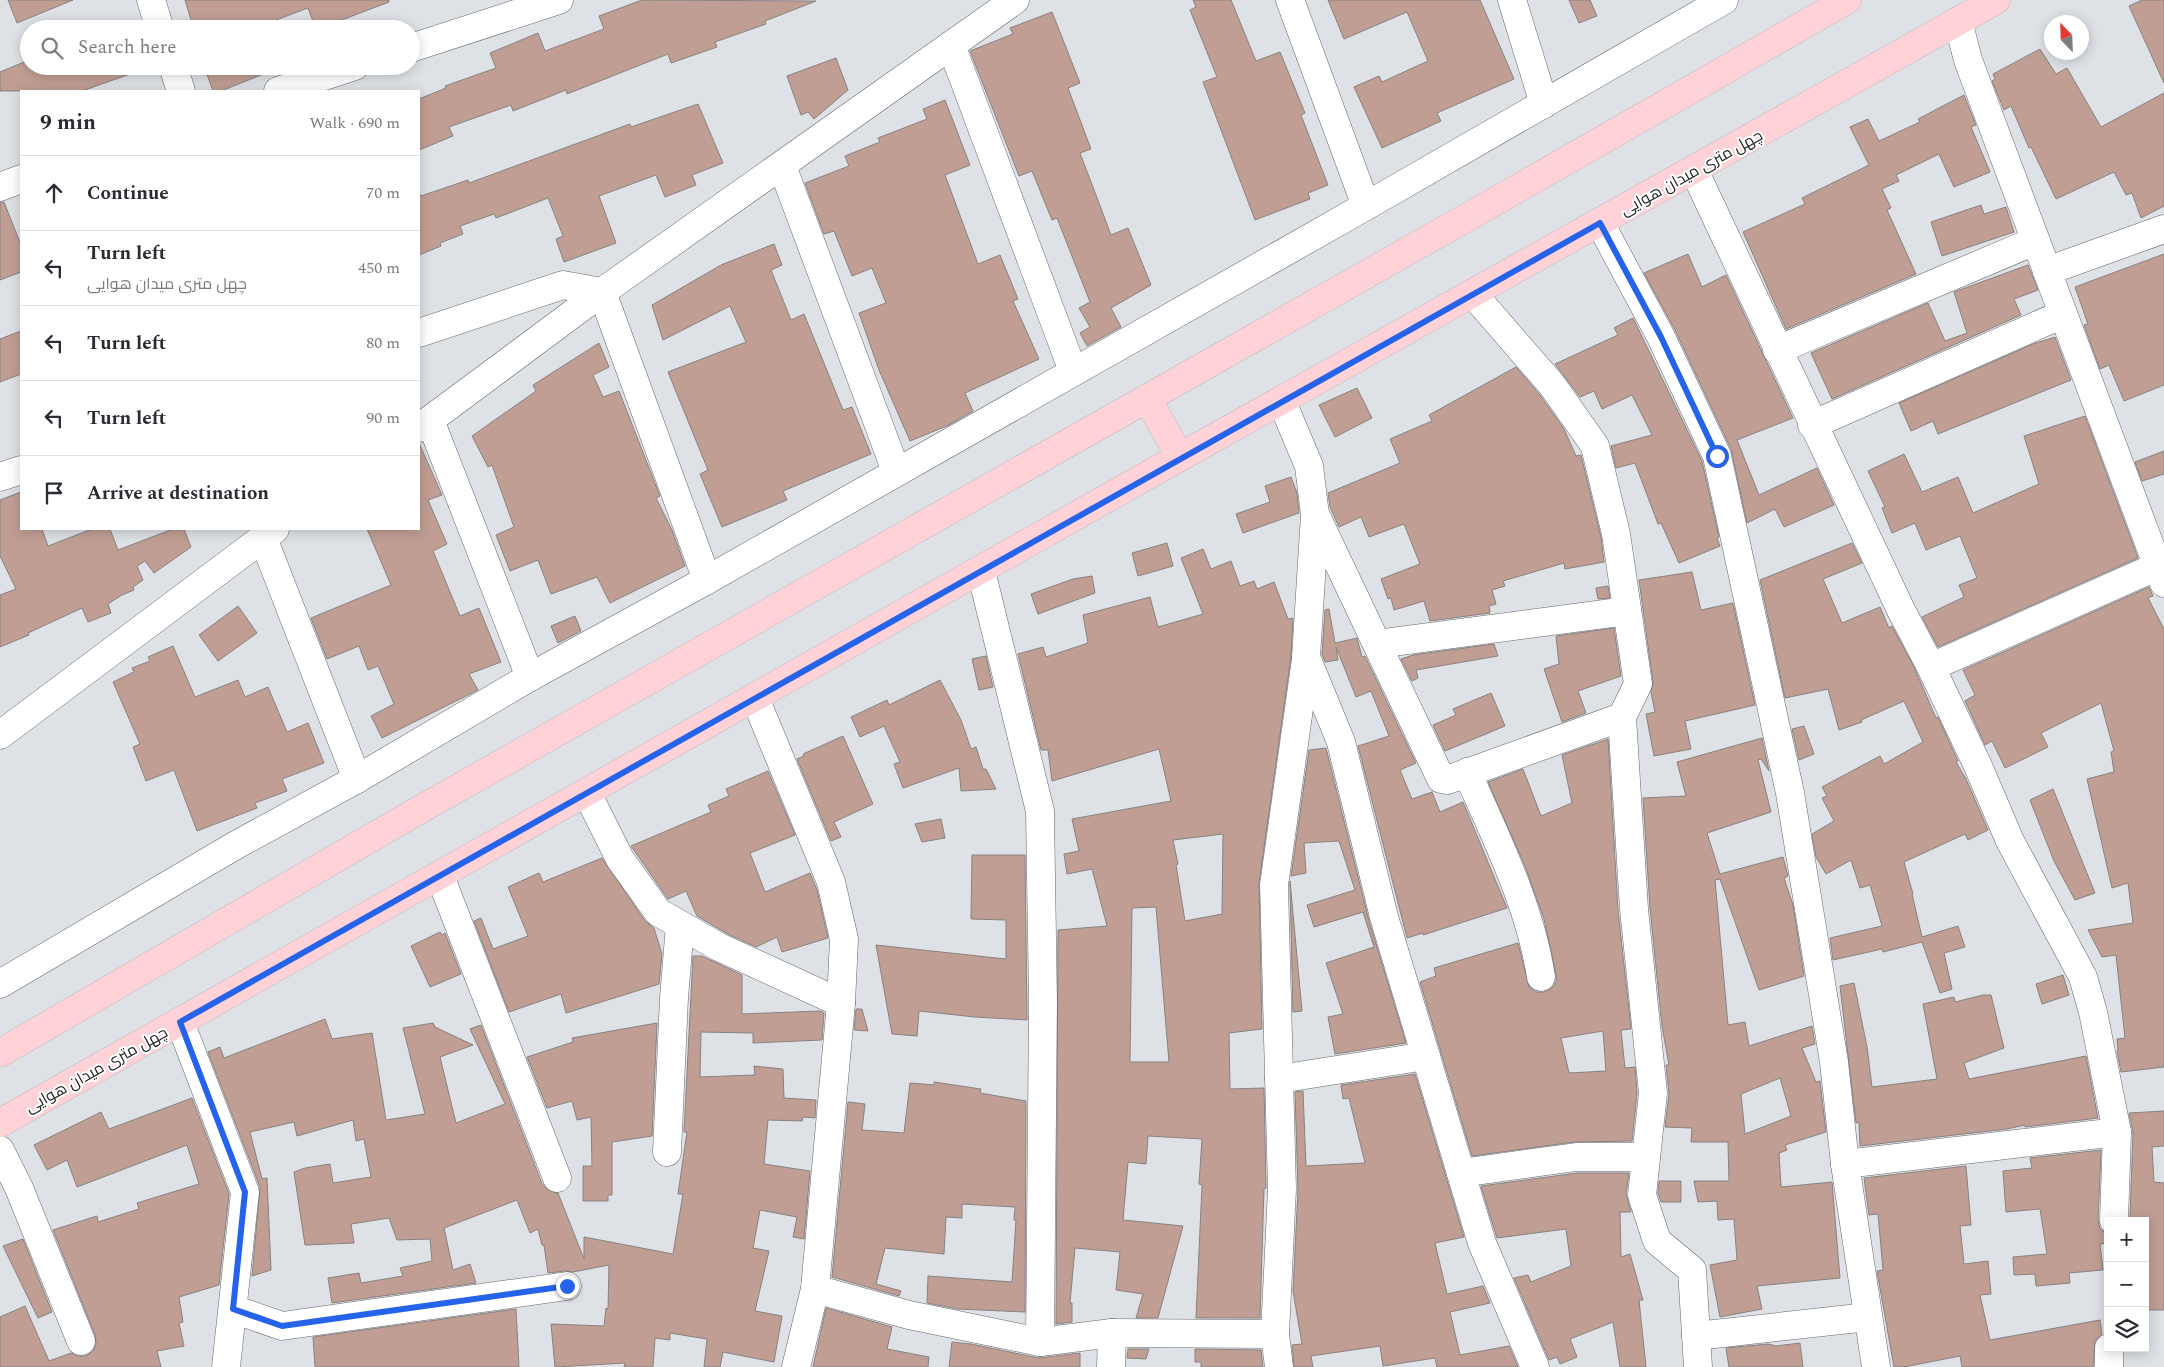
<!DOCTYPE html>
<meta charset="utf-8">
<style>
:root{--surface:#fff;--page:#f2f2f3;--text:#2b2b33;--muted:#7c7c81;--line:#e1e1e2}
body{margin:0;font-family:Spectral,Cairo,serif;background:var(--page);color:var(--text)}
.controls{position:absolute;right:15px;bottom:15px;display:grid;overflow:hidden;border-radius:0px;box-shadow:0 2px 12px #0003}
.controls button{width:45px;height:45px;display:grid;place-items:center;padding:0;border:0;border-bottom:1px solid var(--line);background:var(--surface);color:var(--text);font:25px sans-serif}
.compass{position:absolute;left:2044px;top:15px;width:45px;height:45px;border-radius:50%;background:var(--surface);box-shadow:0 2px 12px #0003;rotate:337deg}
.stop{position:absolute;width:15px;height:15px;margin:-11px;border:4px solid #2563eb;border-radius:50%;background:#fff}
.stop.end{background:#2563eb;border-color:#fff;box-shadow:0 1px 5px #0008}
.list{margin:0;padding:0;list-style:none}
h2{display:flex;justify-content:space-between;align-items:center;height:65px;margin:0;padding:0 20px;font-size:21px}
h2 small{font-size:16px;font-weight:400;color:var(--muted)}
.list li{display:grid;grid-template-columns:32px 1fr auto;gap:15px;align-items:center;box-sizing:border-box;height:75px;padding:0 20px;border-top:1px solid var(--line)}
.list b{display:block;font-size:19px;white-space:nowrap}
.list p{margin:0;font-size:16px;white-space:nowrap;color:var(--muted)}
.list em{font-size:16px;font-style:normal;color:var(--muted)}
.icon{flex:none;width:28px;height:28px;fill:none;stroke:currentColor;stroke-width:2;stroke-linecap:round;stroke-linejoin:round}
.map{position:relative;flex:none;width:2164px;height:1367px;overflow:hidden}
.search{position:absolute;background:var(--surface);box-shadow:0 2px 12px #0003;left:20px;top:20px;width:400px;height:55px;display:flex;align-items:center;gap:12px;box-sizing:border-box;padding:0 18px;border-radius:28px;color:var(--muted);font-size:19px}
.panel{position:absolute;background:var(--surface);box-shadow:0 2px 12px #0003;left:20px;top:90px;width:400px;height:440px;border-radius:0px}
.map>svg:first-child{display:block}
.building{fill:#c19e94;stroke:#878280;fill-rule:evenodd}
.lines{fill:none;stroke-linecap:round;stroke-linejoin:round}
.street-casing{stroke:#65676b;stroke-width:29}
.secondary-casing{stroke:#65676b;stroke-width:29}
.primary-casing{stroke:#bcbcbd;stroke-width:29}
.street{stroke:#fff;stroke-width:28}
.secondary{stroke:#fff;stroke-width:28}
.primary{stroke:#fed2d7;stroke-width:28}
.route{stroke:#2563eb;stroke-width:6}
.labels{text-anchor:middle;stroke-width:4;stroke-linejoin:round;paint-order:stroke}
.street-label{font-size:16px;fill:#202122;stroke:#fff}
</style>
<div class="map">
<svg width="2164" height="1367" viewBox="0 0 2164 1367">
<rect width="100%" height="100%" fill="#dee1e5"/>
<g class="building">
<path d="M8 0H73L17 23Z"/>
<path d="M185 0H389V2L339 21 342 29H316L308 8 252 29H200L198 21 192 23Z"/>
<path d="M642 0 816 1 765 21 766 24 715 42 717 47 671 63 668 54 567 94 566 90 513 111 511 105 449 127 453 136 419 150V99L446 88 445 86 496 68 490 53 538 33 545 51 604 29 599 16Z"/>
<path d="M1193 0H1231L1256 61 1280 52 1305 113 1301 115 1328 185 1308 193 1310 199 1255 220 1203 82 1217 77 1190 10 1196 7Z"/>
<path d="M1328 0H1480L1514 79 1437 113 1441 121 1382 148 1354 87 1379 76 1382 82 1428 61 1407 12 1344 39Z"/>
<path d="M1569 0H1590L1597 16 1579 23Z"/>
<path d="M2142 0H2164V83L2129 6Z"/>
<path d="M1052 12 1080 83 1068 88 1091 149 1080 153 1111 235 1128 228 1151 285 1111 308 1121 327 1087 346 1080 333 1090 327 1079 308 1090 302 1057 218 1052 220 1032 171 1019 176 970 51 1013 34 1010 28Z"/>
<path d="M2040 49 2056 74 2067 68 2101 127 2164 93V206L2141 218 2132 193 2126 195 2114 172 2056 199 2031 147 2029 148 2011 106 2004 110 1992 81 1995 79 1993 74Z"/>
<path d="M836 58 848 90 814 119 808 112 801 115 787 76Z"/>
<path d="M29 60V66H144V69L82 91H0V72Z"/>
<path d="M204 66H280L281 67 221 91H213Z"/>
<path d="M1964 95 1976 125 1971 127 1990 172 1954 187 1939 154 1896 175 1899 181 1882 189 1891 208 1887 210 1916 274 1786 329 1743 232 1805 204 1802 198 1869 165 1850 127 1868 119 1879 141 1920 122 1918 119Z"/>
<path d="M945 100 970 165 945 175 978 264 1000 255 1018 299 1013 301 1039 359 965 393 973 411 949 425 910 441 879 370 859 313 886 303 872 268 852 276 834 231 824 234 805 183 849 166 845 156 880 142 878 138 927 119 923 109Z"/>
<path d="M698 104 723 163 692 175 696 185 665 197 656 175 599 196 616 243 564 262 556 239 563 236 548 198 496 218 494 214 460 226 463 234 440 243 441 246 419 255V194L421 196 468 180 469 183 630 124 631 127Z"/>
<path d="M0 202H4L21 245V272L0 280Z"/>
<path d="M1981 205 1984 214 2006 207 2014 232 1942 256 1931 222Z"/>
<path d="M774 244 782 265 771 270 791 320 804 314 843 410 852 407 871 454 783 491 787 500 722 527 700 474 708 470 668 372 746 342 730 306 663 340 652 305 721 265Z"/>
<path d="M1688 254 1702 287 1726 275 1793 418 1737 440 1759 495 1817 468 1834 505 1784 527 1775 509 1747 523 1731 449 1675 330 1644 273Z"/>
<path d="M2164 254V385L2124 401 2109 365 2100 369 2084 325 2088 324 2075 287Z"/>
<path d="M2028 265 2038 290 2014 299 2021 315 1832 399 1811 353 1928 303 1945 341 1967 333 1954 292Z"/>
<path d="M1633 318 1702 461 1719 537 1717 538 1720 546 1679 563 1661 523 1658 524 1635 463 1616 468 1611 446 1652 435 1632 395 1602 409 1594 391 1580 397 1555 364 1618 335 1614 328Z"/>
<path d="M21 331V374L0 382V339Z"/>
<path d="M2055 337 2071 380 1938 434 1933 421 1911 431 1899 403 2033 344Z"/>
<path d="M599 343 609 367 593 375 603 397 619 391 660 496 656 498 672 530 685 566 610 603 597 577 551 594 538 560 510 571 496 535 514 527 492 465 488 467 472 436 536 391 533 385Z"/>
<path d="M1516 367 1540 395 1564 429 1576 456 1581 455 1601 537 1604 562 1565 569 1564 563 1503 581 1505 586 1492 590 1496 604 1489 606 1490 613 1430 621 1424 601 1394 610 1391 598 1388 599 1381 579 1420 564 1404 524 1369 537 1361 517 1339 527 1330 507 1328 493 1400 463 1390 439 1432 421 1429 415Z"/>
<path d="M1357 388 1372 418 1335 437 1319 405Z"/>
<path d="M2085 416 2138 558 1938 647 1922 617 1964 597 1959 585 1977 578 1960 536 1926 550 1915 523 1892 533 1882 508 1885 507 1868 471 1904 454 1922 492 1958 477 1973 513 2039 484 2024 436Z"/>
<path d="M419 443 442 495 428 500 447 544 433 551 460 616 479 608 501 662 469 674 478 690 382 738 371 716 394 704 378 666 368 670 359 646 327 659 311 618 391 585 367 529H419Z"/>
<path d="M2164 451V474L2142 481 2135 462Z"/>
<path d="M1291 477 1297 493 1299 513 1243 533 1236 514 1270 502 1265 486Z"/>
<path d="M21 492V529H42L48 546 92 529H110L118 550 173 529H184L191 547 154 573 145 561 137 566 143 580 133 587 134 590 122 595 108 604 111 613 88 622 82 608 28 633 29 635 0 647V595L16 589 0 556V500Z"/>
<path d="M1167 543 1173 566 1138 576 1132 553Z"/>
<path d="M1852 543 1862 563 1823 579 1842 623 1880 607 1889 628 1892 626 1914 667 1936 718 1938 717 1958 761 1956 762 1966 779 1988 830 1968 840 1965 834 1904 862 1913 894H1912L1922 937 1958 926 1965 947 1944 953 1952 989 1940 993 1922 942 1883 952 1882 949 1833 960 1830 938 1882 926 1870 885 1860 888 1851 860 1826 874 1816 857 1812 834 1834 821 1822 798 1827 796 1822 787 1880 756 1884 764 1923 742 1904 701 1861 720 1862 722 1839 730 1828 689 1785 698 1760 580Z"/>
<path d="M1203 549 1211 569 1231 561 1240 586 1254 581 1257 589 1274 582 1288 619 1293 618 1291 657 1259 883 1262 1029 1229 1033 1230 1089 1264 1088 1266 1188 1264 1189 1260 1318H1196L1202 1185 1199 1184 1202 1139 1148 1136 1146 1164 1128 1162 1123 1220 1183 1226 1158 1318H1136L1143 1294 1116 1290 1120 1252 1075 1248 1070 1303H1072V1322L1056 1324 1058 930 1107 926 1092 869 1067 874 1064 854 1079 851 1072 819 1171 801 1159 749 1052 781 1048 750H1041L1018 654 1043 647 1046 657 1088 643 1083 615 1150 597 1158 627 1203 614 1181 558ZM1223 834 1222 914 1185 921 1176 865 1178 864 1173 840ZM1156 907 1169 1062H1130L1132 908Z"/>
<path d="M1692 572 1701 610 1733 603 1755 705 1685 721 1691 749 1654 756 1646 714 1655 712 1651 692 1653 682 1639 580Z"/>
<path d="M1092 576 1095 593 1038 614 1031 594 1073 579Z"/>
<path d="M1608 586 1610 598 1598 599 1596 588Z"/>
<path d="M2149 587 2153 596 2148 598 2164 629V1067L2121 1072 2117 1051 2118 1050 2117 1039 2125 1038 2116 955 2102 957 2088 930 2133 923 2128 883 2112 888 2087 779 2114 772 2111 752 2114 751 2101 703 2041 733 2048 747 2005 768 1992 741 1985 745 1965 701 1975 695 1963 670Z"/>
<path d="M238 606 257 633 218 661 199 635Z"/>
<path d="M1329 609 1335 643 1357 638 1362 657 1365 656 1416 763 1400 770 1412 799 1432 792 1440 812 1463 802 1507 908 1423 935V933L1407 938 1358 746 1389 736 1371 691 1356 697 1336 647 1338 660 1325 662 1322 654 1325 610Z"/>
<path d="M575 616 581 631 558 643 551 626Z"/>
<path d="M1614 628 1621 676 1578 691 1586 713 1562 722 1544 669 1559 664 1556 636Z"/>
<path d="M1494 644 1498 656 1416 670 1418 678 1412 681 1401 659 1413 655Z"/>
<path d="M173 646 195 697 238 680 245 697 268 687 287 732 308 723 324 763 282 779 287 791 255 803 257 808 197 831 174 770 146 781 133 747 140 744 113 682 134 672 132 668 150 661 148 657Z"/>
<path d="M986 656 993 687 979 690 972 659Z"/>
<path d="M940 680 961 720 971 749 976 747 983 769H986L996 789 961 791 959 768 903 788 894 764 900 762 884 726 860 737 851 717 887 700 889 705Z"/>
<path d="M1491 693 1505 726 1445 751 1433 725 1456 715 1453 709Z"/>
<path d="M1804 726 1814 754 1799 760 1792 729Z"/>
<path d="M843 736 873 804 834 822 841 837 831 841 797 759 804 756 803 754Z"/>
<path d="M1762 738 1769 771 1761 759 1758 760 1771 812 1707 833 1720 874 1783 857 1788 876 1784 878 1793 905 1804 976 1759 990 1720 879 1715 880 1728 1025 1745 1022 1749 1046 1812 1026 1815 1044 1802 1048 1816 1082 1820 1081 1826 1132 1785 1145 1787 1150 1779 1153 1781 1187 1832 1182 1840 1278 1757 1286 1762 1309 1720 1317 1710 1265 1737 1260 1734 1219 1718 1220 1717 1201 1698 1202 1694 1181H1729L1728 1142H1691L1692 1128 1665 1127 1669 1094 1666 1065H1669L1662 1026 1650 908 1643 798 1686 796 1677 762ZM1780 1078 1791 1116 1745 1134 1741 1094Z"/>
<path d="M1608 739 1618 910 1631 1029 1621 1030 1625 1068 1635 1067 1637 1093 1632 1141 1574 1142 1472 1156 1420 982 1436 976 1434 968 1518 943 1529 987 1536 992H1544L1552 988 1556 982V974L1544 919 1525 866 1488 782 1523 769 1541 816 1572 803 1562 755ZM1603 1031 1606 1071 1569 1073 1561 1038Z"/>
<path d="M1326 748 1369 921 1406 1043 1335 1054 1328 1017 1343 1014 1326 963 1374 947 1363 912 1314 927 1307 905 1355 890 1339 841 1304 843 1306 873 1291 876 1309 750Z"/>
<path d="M768 771 795 835 750 853 765 892 810 873 817 890 828 938 782 952 777 937 756 947 726 933 697 916 686 891 668 899 631 846 711 812 708 805 729 796 726 789Z"/>
<path d="M2053 789 2095 893 2075 900 2054 861 2030 800Z"/>
<path d="M941 819 945 838 922 842 915 824Z"/>
<path d="M972 855H1025L1027 1020 975 1017 919 1011 917 1036 892 1034 876 945 1006 959V920L971 919Z"/>
<path d="M602 858 645 921 654 928 662 954 659 984 566 1013 561 994 509 1012 474 921 481 918 493 949 528 936 508 887 539 873 543 882Z"/>
<path d="M1290 881 1302 1011 1293 1012 1290 886Z"/>
<path d="M440 932 442 935 445 933 461 974 430 987 411 946Z"/>
<path d="M693 956H702L742 975V1014L820 1011 824 1013 822 1040 753 1043V1033L701 1032 700 1077 755 1075 754 1066 783 1069 784 1098 816 1100 815 1118 803 1117 802 1121 768 1120 764 1164 810 1171 804 1239 793 1237 797 1217 760 1210 753 1248 769 1251 755 1311 782 1316 774 1362 723 1352 720 1367H704L707 1339 670 1333V1340L655 1338 653 1367H624L625 1363 555 1367 551 1324 604 1326 606 1308 608 1309 609 1265 573 1272 565 1271 548 1273 544 1245H542L538 1229 530 1233 517 1200 444 1228 453 1270 470 1264 476 1283 332 1303 328 1278 359 1273 361 1283 403 1276 400 1268 432 1261 430 1239 397 1240 389 1218 351 1224 354 1243 305 1245 294 1172 305 1168 330 1164 333 1183 371 1177 364 1139 356 1141 353 1120 297 1136 294 1122 250 1132 262 1179 267 1178 271 1270 252 1276 260 1187 208 1052 220 1047 224 1058 325 1019 332 1039 372 1033 386 1120 425 1114 403 1028 433 1023 435 1027 473 1045 440 1057 456 1123 505 1104 470 1029 481 1025 542 1184 548 1190 558 1193 584 1259V1237L673 1254 683 1194H678L687 1132H684Z"/>
<path d="M2063 975 2069 995 2042 1004 2036 984Z"/>
<path d="M1854 983 1867 1047 1872 1087 1937 1079 1923 1004 1954 997 1955 1002 1983 995H1991L2004 1048 1964 1063 1969 1079 2086 1056 2098 1118 2025 1127V1125L2007 1129 1860 1146 1859 1122 1856 1123 1840 986Z"/>
<path d="M856 1009H862L868 1031 854 1030Z"/>
<path d="M657 1023 652 1136 612 1142V1195H608V1201H583V1166H592L591 1117 577 1120 572 1101 547 1108 527 1057 573 1042 572 1038Z"/>
<path d="M1415 1074 1464 1237 1435 1243 1447 1294 1483 1286 1490 1303 1450 1312 1460 1355 1509 1346 1518 1367H1437L1435 1358 1383 1366 1380 1346 1311 1356 1313 1367H1294L1292 1345 1302 1344 1293 1291 1298 1190 1295 1092 1303 1091 1306 1166 1365 1163 1349 1098 1343 1099 1341 1085Z"/>
<path d="M934 1082 981 1089 980 1093 1026 1101 1025 1312 958 1309 927 1303 928 1276 1012 1282 1016 1220H1014L1015 1207 962 1204V1218L946 1217 944 1254 885 1248 876 1284 901 1291 899 1296 832 1277 848 1102 865 1104 862 1130 904 1133 910 1083 934 1085Z"/>
<path d="M192 1098 229 1194 219 1285 179 1297 183 1322 179 1323 184 1346 157 1351 161 1367H0V1317L25 1306 49 1361 71 1353 78 1356H86L93 1351 96 1344 95 1335 53 1230 97 1216 98 1222 139 1209 137 1203 199 1184 187 1145 77 1187 67 1160 47 1170 34 1145 101 1112 109 1129Z"/>
<path d="M2164 1111V1146L2152 1147 2154 1182 2164 1183V1310H2145V1219L2130 1218 2133 1132 2129 1113Z"/>
<path d="M2101 1150 2098 1220 2100 1229 2108 1235V1243L2100 1244 2103 1270 2069 1273 2070 1283 2036 1286 2035 1274 2014 1275 2013 1257 2047 1254 2040 1209 2006 1212 2003 1171 2032 1168 2030 1158Z"/>
<path d="M1966 1166 1971 1225 1960 1226 1964 1264 1988 1261 1991 1294 1980 1295 1990 1340 2100 1320 2102 1334 2095 1341 2093 1367H1962L1960 1356 1904 1367H1894L1877 1271 1883 1270 1878 1214 1869 1215 1864 1178Z"/>
<path d="M1577 1173H1629L1626 1194 1631 1212H1620L1621 1257 1630 1254 1643 1300H1639L1646 1367H1620L1613 1322 1570 1339 1577 1357 1560 1364 1557 1357 1549 1360 1514 1278 1528 1275 1531 1282 1571 1266 1566 1229 1497 1238 1481 1186Z"/>
<path d="M1659 1181H1681V1202H1661L1658 1193Z"/>
<path d="M23 1239 52 1312 38 1318 3 1246Z"/>
<path d="M826 1308 892 1327 887 1349 929 1357 928 1367H813Z"/>
<path d="M516 1309 519 1367H315L313 1337Z"/>
<path d="M952 1342 971 1344 1039 1358 1080 1353V1367H949Z"/>
<path d="M1800 1343 1803 1367H1729L1726 1348 1768 1344 1776 1346Z"/>
<path d="M1128 1349H1149L1146 1359 1127 1358Z"/>
<path d="M1195 1349 1261 1350 1263 1367H1201V1362H1195Z"/>
</g>
<g class="lines">
<defs>
<g id="street">
<path d="M1290 0 1366 206"/>
<path d="M1512 0 1544 104"/>
<path d="M1958 21 1968 60 2164 583"/>
<path d="M951 45 1073 371"/>
<path d="M411 48 559 0"/>
<path d="M278 91 355 66"/>
<path d="M782 166 896 471"/>
<path d="M1694 170 1901 610 1931 667 1978 766 2010 841 2083 977 2093 1012 2117 1132 2114 1221"/>
<path d="M0 187 21 179"/>
<path d="M1600 223 1661 337 1717 456 1790 793 1834 1062 1845 1164 1876 1367"/>
<path d="M2047 271 2164 229"/>
<path d="M1473 294 1552 385 1595 446 1616 534 1638 684 1622 717 1634 909 1653 1093 1642 1195 1657 1241 1692 1270 1698 1367"/>
<path d="M419 333 563 285 602 292 707 580"/>
<path d="M1777 350 2035 241"/>
<path d="M1282 402 1309 466 1315 515 1306 657 1341 742 1384 917 1482 1243 1535 1367"/>
<path d="M430 420 530 677"/>
<path d="M1812 425 2063 314"/>
<path d="M419 428 602 292 1015 0"/>
<path d="M0 477 21 470"/>
<path d="M1316 516 1441 779 1447 780 1622 717"/>
<path d="M981 571 1040 811 1043 1002 1040 1342"/>
<path d="M1377 644 1627 611"/>
<path d="M1931 667 2158 566"/>
<path d="M755 698 831 882 844 939 841 1003 815 1289 796 1367"/>
<path d="M0 735 263 538"/>
<path d="M1467 772C1496 838 1530 905 1541 977"/>
<path d="M587 793 620 859 658 912 719 947 841 1003"/>
<path d="M440 876 557 1178"/>
<path d="M0 984 236 845 357 779 530 677 707 580 1366 206 1724 0"/>
<path d="M180 1022 245 1192 226 1367"/>
<path d="M1279 1079 1426 1056"/>
<path d="M0 1150 19 1188 81 1341"/>
<path d="M667 1152 674 998 680 925"/>
<path d="M1845 1164 2117 1132"/>
<path d="M1461 1173 1576 1157H1646"/>
<path d="M815 1289 909 1315 1040 1342 1112 1333 1275 1334"/>
<path d="M233 1309 282 1326 567 1286"/>
<path d="M1696 1336 1868 1317"/>
<path d="M1111 1367 1112 1333"/>
<path d="M1279 1367 1275 1334 1282 1189 1274 885 1306 659"/>
<path d="M2109 1367V1348"/>
</g>
<g id="secondary">
<path d="M151 0 160 29"/>
<path d="M173 66 181 91"/>
<path d="M275 529 263 538 357 779"/>
</g>
<g id="primary">
<path d="M1147 398 1180 457"/>
<path d="M0 1053 414 813 1466 218 1847 0"/>
<path d="M0 1123 1180 457 1996 0"/>
</g>
</defs>
<use href="#street" class="street-casing"/>
<use href="#secondary" class="secondary-casing"/>
<use href="#primary" class="primary-casing"/>
<use href="#street" class="street"/>
<use href="#secondary" class="secondary"/>
<use href="#primary" class="primary"/>
</g>
<g class="lines">
<path class="route" d="M567 1286 282 1326 233 1309 245 1192 180 1022 1600 223 1661 337 1717 456"/>
</g>
<g class="labels">
<g class="street-label">
<text transform="translate(1691 172) rotate(-29)" y="6">چهل متری میدان هوایی</text>
<text transform="translate(96 1069) rotate(-29)" y="6">چهل متری میدان هوایی</text>
</g>
</g>
</svg>
<div class="controls">
<button>+</button>
<button>−</button>
<button><svg class="icon" aria-label="layers" viewBox="0 0 24 24"><path d="M12 4l9 5-9 5-9-5zM3 14l9 5 9-5"/></svg></button>
</div>
<svg class="compass" viewBox="-18 -18 36 36"><path d="M0-13l5 13h-10z" fill="#e53935"/><path d="M0 13l5-13h-10z" fill="#7c7c81"/></svg>
<div class="stop" style="left:1717px;top:456px"></div>
<div class="stop end" style="left:567px;top:1286px"></div>
<div class="search"><svg class="icon" aria-label="search" viewBox="0 0 24 24"><circle cx="10" cy="10" r="6"/><path d="M15 15l6 6"/></svg>Search here</div>
<section class="panel">
<h2>9 min<small>Walk · 690 m</small></h2>
<ul class="list">
<li><svg class="icon" aria-label="ahead" viewBox="0 0 24 24"><path d="M12 20V5M6 11l6-6 6 6"/></svg><div><b>Continue</b></div><em>70 m</em></li>
<li><svg class="icon" aria-label="left" viewBox="0 0 24 24"><path d="M17 20v-9H6M10 6l-5 5 5 5"/></svg><div><b>Turn left</b><p>چهل متری میدان هوایی</p></div><em>450 m</em></li>
<li><svg class="icon" aria-label="left" viewBox="0 0 24 24"><path d="M17 20v-9H6M10 6l-5 5 5 5"/></svg><div><b>Turn left</b></div><em>80 m</em></li>
<li><svg class="icon" aria-label="left" viewBox="0 0 24 24"><path d="M17 20v-9H6M10 6l-5 5 5 5"/></svg><div><b>Turn left</b></div><em>90 m</em></li>
<li><svg class="icon" aria-label="arrive" viewBox="0 0 24 24"><path d="M6 21V4h12l-3 4 3 4H6"/></svg><div><b>Arrive at destination</b></div></li>
</ul>
</section>
</div>
